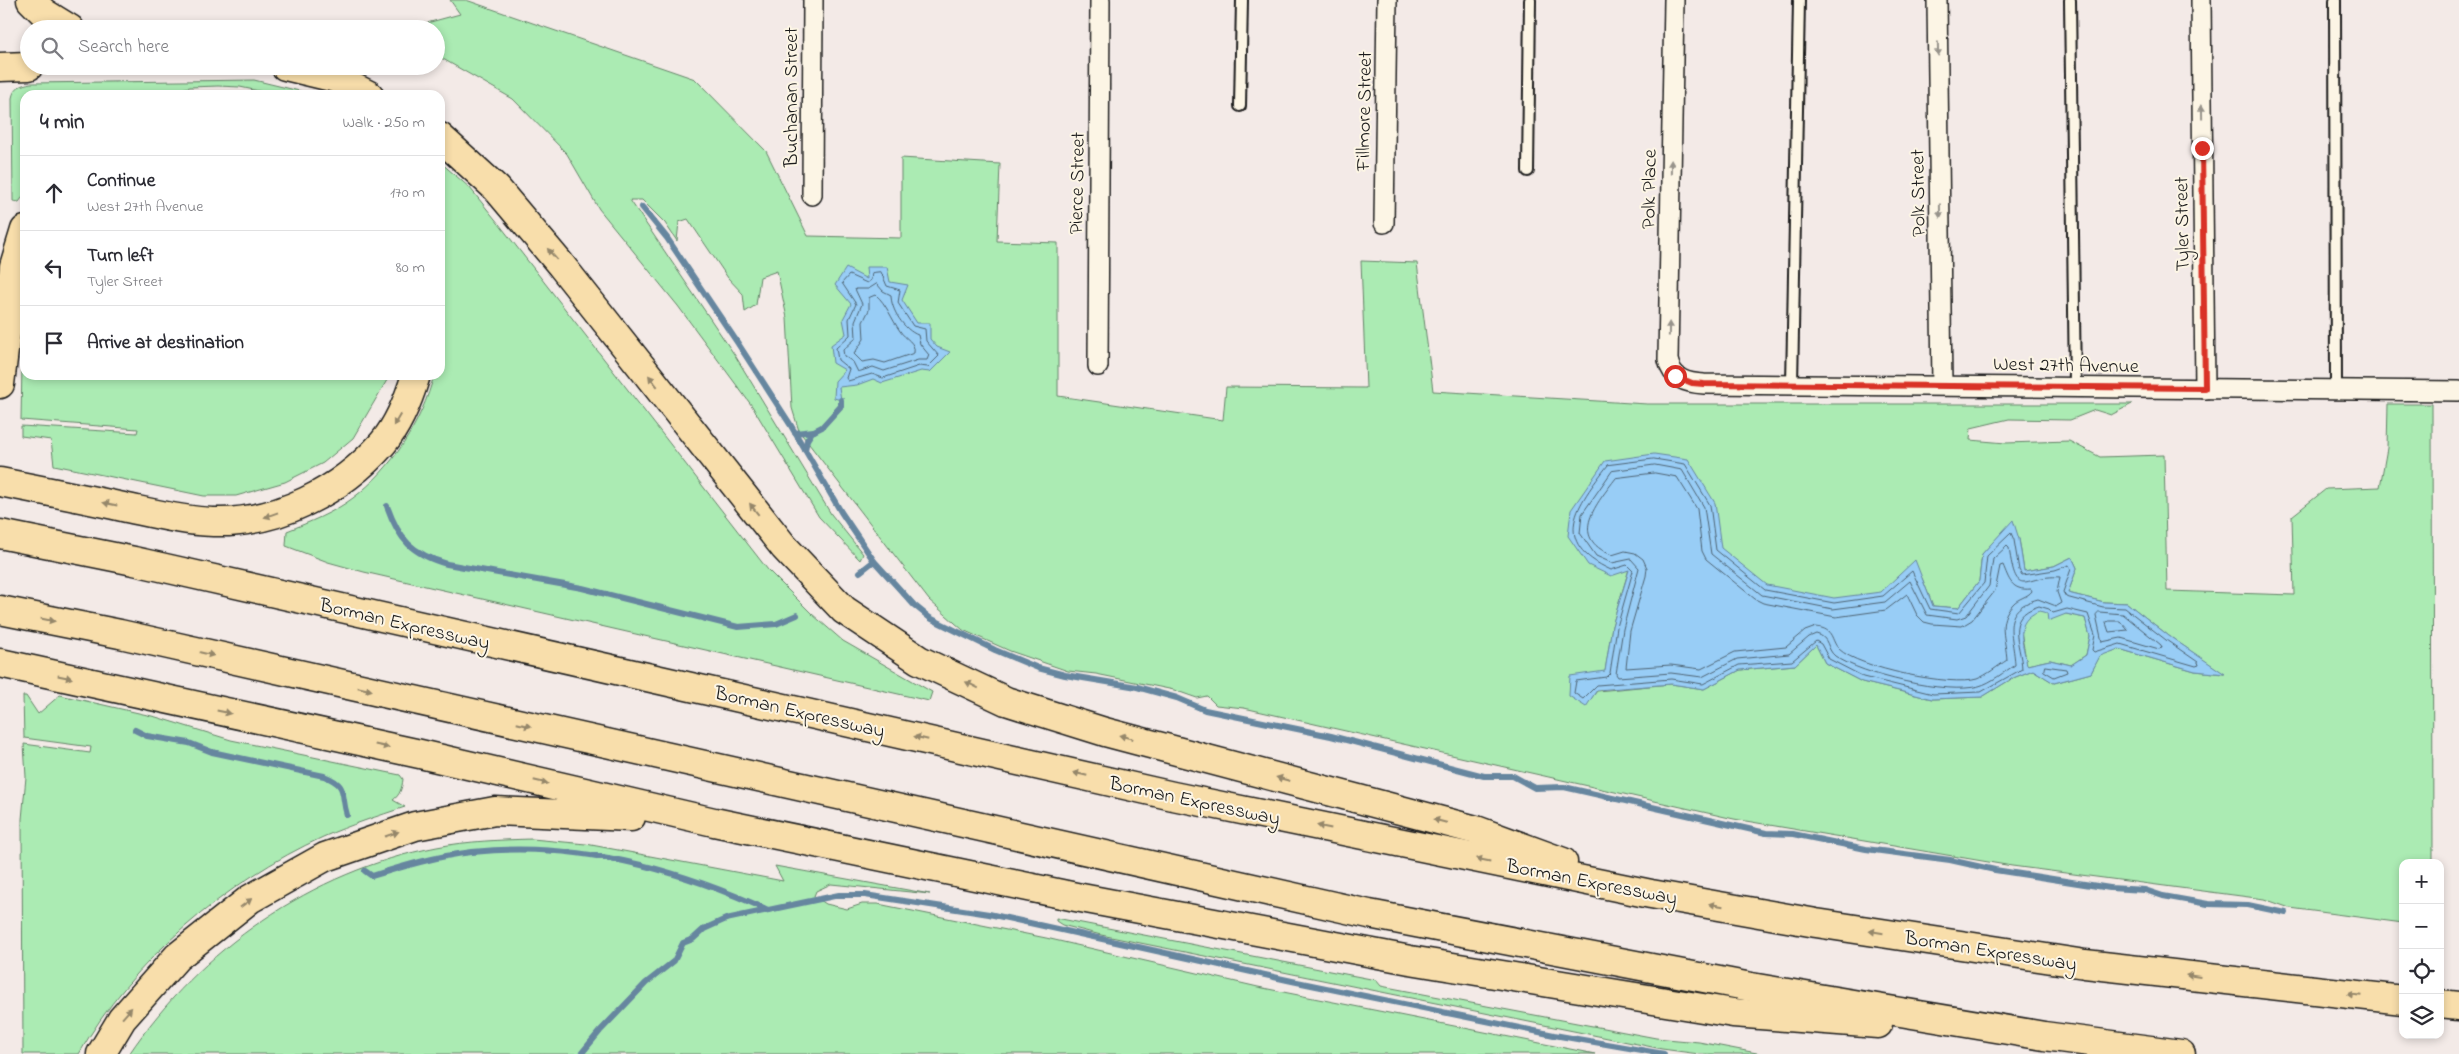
<!DOCTYPE html>
<meta charset="utf-8">
<style>
:root{--surface:#fff;--page:#f2f2f3;--text:#2b2b33;--muted:#7c7c81;--line:#e1e1e2}
body{margin:0;font-family:"Indie Flower",sans-serif;background:var(--page);color:var(--text)}
.controls{position:absolute;right:15px;bottom:15px;display:grid;overflow:hidden;border-radius:10px;box-shadow:0 2px 8px #0003}
.controls button{width:45px;height:45px;display:grid;place-items:center;padding:0;border:0;border-bottom:1px solid var(--line);background:var(--surface);color:var(--text);font:25px sans-serif}
.stop{position:absolute;width:15px;height:15px;margin:-11px;border:4px solid #d93025;border-radius:50%;background:#fff}
.stop.end{background:#d93025;border-color:#fff;box-shadow:0 1px 5px #0008}
.list{margin:0;padding:0;list-style:none}
h2{display:flex;justify-content:space-between;align-items:center;height:65px;margin:0;padding:0 20px;font-size:21px}
h2 small{font-size:16px;font-weight:400;color:var(--muted)}
.list li{display:grid;grid-template-columns:32px 1fr auto;gap:15px;align-items:center;box-sizing:border-box;height:75px;padding:0 20px;border-top:1px solid var(--line)}
.list b{display:block;font-size:19px;white-space:nowrap}
.list p{margin:0;font-size:16px;white-space:nowrap;color:var(--muted)}
.list em{font-size:16px;font-style:normal;color:var(--muted)}
.icon{flex:none;width:28px;height:28px;fill:none;stroke:currentColor;stroke-width:2;stroke-linecap:round;stroke-linejoin:round}
.map{position:relative;flex:none;width:2459px;height:1054px;overflow:hidden}
.search{position:absolute;background:var(--surface);box-shadow:0 2px 8px #0003;left:20px;top:20px;width:425px;height:55px;display:flex;align-items:center;gap:12px;box-sizing:border-box;padding:0 18px;border-radius:28px;color:var(--muted);font-size:19px}
.panel{position:absolute;background:var(--surface);box-shadow:0 2px 8px #0003;left:20px;top:90px;width:425px;height:290px;border-radius:15px}
.map>svg:first-child{display:block}
.green{fill:#abebb3;stroke:#648468;fill-rule:evenodd}
.water{fill:#98cdf6;stroke:#66869f;fill-rule:evenodd}
.lines{fill:none;stroke-linecap:round;stroke-linejoin:round}
.shore{stroke:#4e6373;stroke-width:1}
.stream{stroke:#66869f;stroke-width:6}
.service-casing{stroke:#1c1c1c;stroke-width:14}
.minor-casing{stroke:#1c1c1c;stroke-width:22}
.motorway-casing{stroke:#1c1c1c;stroke-width:31}
.service{stroke:#fcf5e5;stroke-width:10}
.minor{stroke:#fcf5e5;stroke-width:19}
.motorway{stroke:#f8deab;stroke-width:28}
.oneway{fill:#97938b}
.oneway2{fill:#95876b}
.route{stroke:#d93025;stroke-width:6}
.labels{text-anchor:middle;stroke-width:4;stroke-linejoin:round;paint-order:stroke}
.street-label{font-size:20px;fill:#1c1c1c;stroke:#fcf5e5}
</style>
<div class="map">
<svg width="2459" height="1054" viewBox="0 0 2459 1054">
<rect width="100%" height="100%" fill="#f3eae7"/>
<filter id="ink" filterUnits="userSpaceOnUse"><feTurbulence type="fractalNoise" baseFrequency=".02" numOctaves="2"/><feDisplacementMap in="SourceGraphic" scale="10" xChannelSelector="R" yChannelSelector="G"/><feConvolveMatrix kernelMatrix="1 2 1 2 8 2 1 2 1" color-interpolation-filters="sRGB"/></filter>
<g filter="url(#ink)">
<g class="green">
<path d="M450 0H466L695 79 766 151 808 236 901 238V158L1000 164 997 241 1058 243V396L1223 420 1226 387 1366 388 1361 261 1417 263 1433 391 1647 404H2132L2111 415 2095 410 2070 420 2009 419 1971 428 1970 440 2006 443 2069 441 2100 457 2164 455 2167 591 2294 595 2292 516 2326 489 2380 487 2387 448 2388 404H2432L2433 863H2403V923L2290 908 2264 899 2012 866 1734 819 1244 708 1216 705 1207 696 1197 698 1174 690 1096 674 1068 671 1010 651 963 630 929 600 799 431 792 408 787 318 777 271 760 277 756 305 745 312 743 294 728 278 688 219 679 222 677 241 665 223 642 200H630L736 357 831 514 863 554 860 560 819 517 752 406 678 306 599 209 567 154 513 99 436 55V29H422L423 24 460 14ZM2003 532 2019 539 2024 571 2054 566 2072 557 2077 568 2068 593 2104 602 2127 603 2169 636 2224 674 2195 671 2119 649 2100 655 2091 673 2054 683 2033 670 2013 678 1982 697 1932 699 1862 682 1825 663 1816 645 1795 665 1740 670 1704 689 1671 684 1597 691 1585 706 1605 672 1612 626 1629 569 1904 615 1922 578 1933 606 1958 608 1979 581 1982 554Z"/>
<path d="M254 80 316 95H277L240 87 218 86 190 87 157 95H25V194L19 202 13 201 12 98C14 87 21 85 31 83Z"/>
<path d="M440 162 470 188 499 224 768 570 812 614 843 641 932 692 929 701 364 572 328 562 286 546 287 531C310 522 333 513 353 498 392 469 422 422 434 375H440L443 316 440 278Z"/>
<path d="M25 340V375H390L353 438 323 463 285 482 236 496H204L54 465 51 440 21 436V426L137 433 138 429 21 420 22 364Z"/>
<path d="M2034 594 2066 614 2085 618 2090 636 2086 655 2071 665 2050 660 2027 665 2020 626Z"/>
<path d="M60 695 156 717 231 740 400 775 403 779C402 788 400 795 393 800L405 807C378 816 350 825 323 837 228 880 130 962 79 1054H23L22 819 26 777 24 744 90 753 91 747 24 738 23 696H26L38 714Z"/>
<path d="M532 839 586 844 783 881 775 866 930 894 831 884 816 891 814 896 826 904 847 909 862 904H878L1046 938 1258 987 1595 1054H129C200 949 312 871 437 847 468 841 500 840 532 839Z"/>
<path d="M1056 918 1376 980 1381 986 1656 1038 1699 1042 1762 1054H1699L1662 1049 1101 935 1062 925 1056 921Z"/>
</g>
<g class="water">
<path d="M866 267H887L890 282 908 285 902 300 917 323H930V339L937 347 950 352 930 372 921 371 882 383 873 379 857 385 839 387 841 400 834 398 835 381 845 370 833 363 831 345 846 334 843 319 851 304 835 285 846 268 867 279Z"/>
<path d="M1654 454 1688 459 1715 503 1721 548 1767 585 1834 598 1881 592 1915 560 1933 606 1958 608 1979 581 1982 554 2013 520 2019 539 2024 571 2054 566 2072 557 2077 568 2068 593 2104 602 2127 603 2169 636 2225 674 2195 671 2119 649 2100 656 2091 673 2054 683 2033 670 2013 678 1982 697 1932 699 1862 682 1825 663 1816 645 1795 665 1740 670 1704 689 1671 684 1597 690 1586 707 1569 696 1570 676 1605 671 1612 626 1629 570 1611 576 1588 565 1568 536 1571 510 1605 461ZM2039 611 2047 613 2048 621 2066 614 2085 618 2090 636 2086 655 2071 665 2050 660 2027 665C2023 642 2013 622 2039 611Z"/>
</g>
<g class="lines">
<g class="shore">
<path d="M881 272 887 286 900 290 898 303 913 326 925 329 926 341 939 356 928 367 919 366 883 378 872 374 848 381 846 378 849 369 838 360 836 348 850 335 849 319 856 304 842 283 849 275 867 283 871 280 872 273Z"/>
<path d="M877 284 883 291 891 295C891 310 904 330 918 335L920 344 929 355 927 360H918L884 371 873 367 858 372 853 362 844 356 843 350 856 338 855 321 862 304 855 289H868Z"/>
<path d="M876 295C886 303 892 320 900 331 905 339 916 342 914 353L885 363 874 360 862 362 854 354 864 339 863 322 869 310V298Z"/>
<path d="M1654 459 1685 464 1710 505 1716 550 1765 590 1834 603 1883 596 1912 571 1930 609 1959 613 1984 583 1987 556 2011 533 2014 540 2019 570 2022 575 2055 570 2069 565 2071 569 2063 592 2066 597 2103 607 2125 608 2166 640 2198 662 2199 665 2196 666 2120 644 2094 652 2092 650 2095 635 2088 614 2067 609 2053 613 2049 609 2039 606C2003 617 2021 643 2022 669L1981 692 1933 694 1864 677 1829 659 1821 644 1816 641 1792 661 1739 665 1703 684 1671 679 1597 685 1583 699 1574 693 1576 681 1606 677 1610 673 1617 627 1633 571 1627 565 1611 570C1549 542 1577 505 1608 465Z"/>
<path d="M1655 465 1682 470 1704 507 1711 554 1762 595 1833 609 1885 602 1910 581 1927 615 1957 619 1966 616 1989 586 1993 559 2007 546 2009 548C2017 603 2024 574 2060 577L2057 592 2061 603 2056 606 2038 599C1998 610 2014 636 2015 665 2005 671 1991 683 1979 686 1947 695 1862 675 1835 656 1826 649 1830 637 1816 634L1809 637 1789 654 1737 659 1702 677 1671 673 1618 677 1616 674 1623 629 1639 568 1631 559 1612 563 1596 556 1580 533 1582 514 1612 471Z"/>
<path d="M1655 473 1677 477 1697 509 1702 551 1706 559 1755 599 1763 603 1836 617 1886 610 1907 594 1917 615 1924 622 1932 624 1962 626 1972 620 1995 591 2000 566 2003 565C2009 579 2011 591 2031 589L2032 591C2028 597 2018 598 2013 604 1996 622 2006 639 2007 660 1998 666 1987 675 1977 679 1952 687 1858 668 1839 649 1830 640 1835 629 1816 627L1805 631 1786 647 1735 652 1701 669 1671 665 1626 668 1630 631 1646 576 1647 568 1643 559 1635 553 1625 551 1612 555C1567 537 1597 503 1616 478Z"/>
<path d="M2099 612 2123 614 2161 645 2162 648 2159 649 2121 638 2102 642 2096 615Z"/>
<path d="M2109 621H2120L2128 630 2109 632 2106 623Z"/>
<path d="M2045 666 2066 669 2067 672 2054 677 2044 671Z"/>
</g>
<g class="stream">
<path d="M642 207 667 238 737 342 790 424 841 512 874 561 914 605 930 618 995 650 1038 668 1065 675 1137 687 1177 698 1205 710 1331 736 1484 776H1513L1535 788 1564 787 1766 833 1793 834 1866 849 1950 860 1995 870 2110 888 2145 890 2163 896 2208 904 2248 905 2286 913"/>
<path d="M795 433 814 431"/>
<path d="M805 450 807 440 812 432 822 427 841 406V400"/>
<path d="M387 506C399 540 412 554 447 564L582 588 738 627 776 624 797 615"/>
<path d="M860 572 874 561"/>
<path d="M135 730 147 736 189 743 212 752 324 776C349 786 340 793 347 815"/>
<path d="M365 871 372 876C404 866 437 856 472 852 573 841 676 868 768 910"/>
<path d="M581 1054 600 1031 646 983 674 961 683 943 693 939 704 929 726 919 839 895H865L989 914 1292 981 1554 1035 1664 1054"/>
</g>
<defs>
<g id="service">
<path d="M2070 0 2075 387"/>
<path d="M2335 0 2336 390"/>
<path d="M1240 106 1242 0"/>
<path d="M1528 171 1530 0"/>
<path d="M1792 385 1799 0"/>
</g>
<g id="minor">
<path d="M1674 0 1668 360C1672 379 1686 383 1704 384L2459 391"/>
<path d="M1937 0 1942 385"/>
<path d="M2201 0 2205 389"/>
<path d="M812 195 813 0"/>
<path d="M1384 223 1387 0"/>
<path d="M1098 366 1100 0"/>
</g>
<g id="motorway">
<path d="M31 0 44 13 70 29"/>
<path d="M285 66 335 78 369 95"/>
<path d="M0 67 29 66"/>
<path d="M440 137 497 189 561 265 784 547 844 610 919 660 1006 701 1105 732 1476 830 1563 862"/>
<path d="M0 384 14 266 25 230"/>
<path d="M0 482C41 490 82 498 123 507 152 513 183 521 213 522 277 524 341 491 383 443 399 424 409 398 416 375"/>
<path d="M0 534 134 561 1173 796 1651 894 1816 923 2085 964 2403 1000"/>
<path d="M0 610 120 634 1369 914 1751 987 2044 1036 2181 1054"/>
<path d="M0 663 420 754 714 822 1076 897 1410 960 1733 1013 1878 1024"/>
<path d="M2440 1004 2459 1006"/>
<path d="M101 1054 122 1019 177 957 250 899 325 857 415 826 495 811 631 817"/>
</g>
</defs>
<use href="#service" class="service-casing"/>
<use href="#minor" class="minor-casing"/>
<use href="#motorway" class="motorway-casing"/>
<use href="#service" class="service"/>
<use href="#minor" class="minor"/>
<use href="#motorway" class="motorway"/>
</g>
<defs><path id="oneway-solid" d="M-6-.8H1V-3.2L6.5 0L1 3.2V.8H-6Z" transform="scale(1.25)"/></defs>
<g class="oneway">
<use href="#oneway-solid" transform="translate(1938 49) rotate(89)"/>
<use href="#oneway-solid" transform="translate(2202 112) rotate(-91)"/>
<use href="#oneway-solid" transform="translate(1671 167) rotate(-89)"/>
<use href="#oneway-solid" transform="translate(1940 211) rotate(89)"/>
<use href="#oneway-solid" transform="translate(1669 329) rotate(-89)"/>
</g>
<g class="oneway2">
<use href="#oneway-solid" transform="translate(552 254) rotate(-130)"/>
<use href="#oneway-solid" transform="translate(653 381) rotate(-128)"/>
<use href="#oneway-solid" transform="translate(397 420) rotate(120)"/>
<use href="#oneway-solid" transform="translate(110 504) rotate(-168)"/>
<use href="#oneway-solid" transform="translate(754 509) rotate(-128)"/>
<use href="#oneway-solid" transform="translate(271 515) rotate(160)"/>
<use href="#oneway-solid" transform="translate(48 620) rotate(11)"/>
<use href="#oneway-solid" transform="translate(207 654) rotate(13)"/>
<use href="#oneway-solid" transform="translate(65 677) rotate(12)"/>
<use href="#oneway-solid" transform="translate(972 685) rotate(-154)"/>
<use href="#oneway-solid" transform="translate(365 689) rotate(13)"/>
<use href="#oneway-solid" transform="translate(224 712) rotate(12)"/>
<use href="#oneway-solid" transform="translate(524 725) rotate(13)"/>
<use href="#oneway-solid" transform="translate(1126 737) rotate(-165)"/>
<use href="#oneway-solid" transform="translate(921 738) rotate(-167)"/>
<use href="#oneway-solid" transform="translate(382 746) rotate(12)"/>
<use href="#oneway-solid" transform="translate(1080 774) rotate(-167)"/>
<use href="#oneway-solid" transform="translate(1283 779) rotate(-165)"/>
<use href="#oneway-solid" transform="translate(541 782) rotate(13)"/>
<use href="#oneway-solid" transform="translate(1440 821) rotate(-165)"/>
<use href="#oneway-solid" transform="translate(1324 827) rotate(-168)"/>
<use href="#oneway-solid" transform="translate(392 834) rotate(-19)"/>
<use href="#oneway-solid" transform="translate(1483 860) rotate(-168)"/>
<use href="#oneway-solid" transform="translate(246 903) rotate(-37)"/>
<use href="#oneway-solid" transform="translate(1716 905) rotate(-170)"/>
<use href="#oneway-solid" transform="translate(1876 932) rotate(-171)"/>
<use href="#oneway-solid" transform="translate(2193 976) rotate(-173)"/>
<use href="#oneway-solid" transform="translate(2354 995) rotate(-174)"/>
<use href="#oneway-solid" transform="translate(127 1013) rotate(-49)"/>
</g>
</g>
<g class="lines" filter="url(#ink)">
<path class="route" d="M1675 376 1692 383 1704 384 2205 388 2202 148"/>
</g>
<g class="labels">
<g class="street-label">
<text transform="translate(790 97) rotate(-90)" y="7">Buchanan Street</text>
<text transform="translate(1363 111) rotate(-89)" y="7">Fillmore Street</text>
<text transform="translate(1076 183) rotate(-89)" y="7">Pierce Street</text>
<text transform="translate(1648 189) rotate(-89)" y="7">Polk Place</text>
<text transform="translate(1917 193) rotate(-91)" y="7">Polk Street</text>
<text transform="translate(2181 224) rotate(-91)" y="7">Tyler Street</text>
<text transform="translate(2066 364) rotate(1)" y="7">West 27th Avenue</text>
<text transform="translate(405 623) rotate(13)" y="7">Borman Expressway</text>
<text transform="translate(800 711) rotate(13)" y="7">Borman Expressway</text>
<text transform="translate(1195 800) rotate(12)" y="7">Borman Expressway</text>
<text transform="translate(1592 881) rotate(11)" y="7">Borman Expressway</text>
<text transform="translate(1991 950) rotate(9)" y="7">Borman Expressway</text>
</g>
</g>
</svg>
<div class="controls">
<button>+</button>
<button>−</button>
<button><svg class="icon" aria-label="locate" viewBox="0 0 24 24"><circle cx="12" cy="12" r="6"/><path d="M12 2v4M12 18v4M2 12h4M18 12h4"/></svg></button>
<button><svg class="icon" aria-label="layers" viewBox="0 0 24 24"><path d="M12 4l9 5-9 5-9-5zM3 14l9 5 9-5"/></svg></button>
</div>
<div class="stop" style="left:1675px;top:376px"></div>
<div class="stop end" style="left:2202px;top:148px"></div>
<div class="search"><svg class="icon" aria-label="search" viewBox="0 0 24 24"><circle cx="10" cy="10" r="6"/><path d="M15 15l6 6"/></svg>Search here</div>
<section class="panel">
<h2>4 min<small>Walk · 250 m</small></h2>
<ul class="list">
<li><svg class="icon" aria-label="ahead" viewBox="0 0 24 24"><path d="M12 20V5M6 11l6-6 6 6"/></svg><div><b>Continue</b><p>West 27th Avenue</p></div><em>170 m</em></li>
<li><svg class="icon" aria-label="left" viewBox="0 0 24 24"><path d="M17 20v-9H6M10 6l-5 5 5 5"/></svg><div><b>Turn left</b><p>Tyler Street</p></div><em>80 m</em></li>
<li><svg class="icon" aria-label="arrive" viewBox="0 0 24 24"><path d="M6 21V4h12l-3 4 3 4H6"/></svg><div><b>Arrive at destination</b></div></li>
</ul>
</section>
</div>
